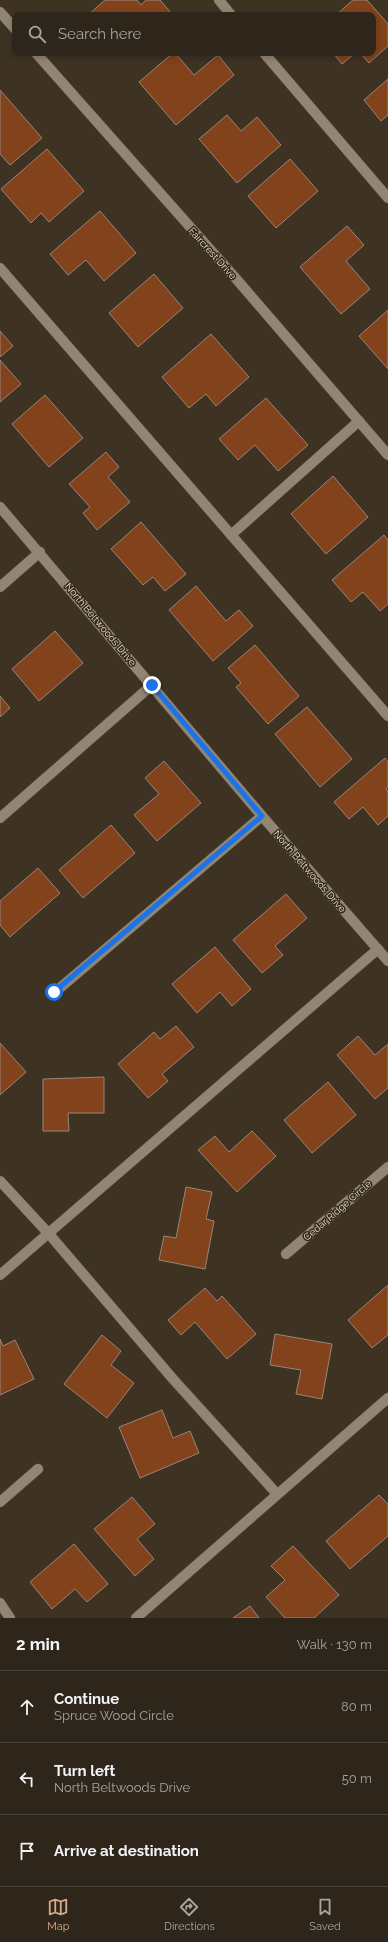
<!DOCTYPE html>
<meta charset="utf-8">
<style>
:root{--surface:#2e261a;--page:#3a3227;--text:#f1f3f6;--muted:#a7a5a2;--line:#494339;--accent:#d6ab8b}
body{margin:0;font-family:Raleway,sans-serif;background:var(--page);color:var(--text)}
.stop{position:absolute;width:12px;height:12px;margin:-9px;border:3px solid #1a73e8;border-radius:50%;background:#fff}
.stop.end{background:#1a73e8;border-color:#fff;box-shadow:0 1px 4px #0008}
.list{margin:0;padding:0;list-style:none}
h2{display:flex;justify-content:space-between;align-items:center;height:52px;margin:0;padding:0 16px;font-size:17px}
h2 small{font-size:13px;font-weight:400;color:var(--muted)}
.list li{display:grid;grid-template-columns:26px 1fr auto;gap:12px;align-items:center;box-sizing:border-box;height:72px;padding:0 16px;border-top:1px solid var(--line)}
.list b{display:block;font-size:15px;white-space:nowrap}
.list p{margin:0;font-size:13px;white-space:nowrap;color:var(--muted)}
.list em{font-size:13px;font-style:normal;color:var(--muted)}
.icon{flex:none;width:22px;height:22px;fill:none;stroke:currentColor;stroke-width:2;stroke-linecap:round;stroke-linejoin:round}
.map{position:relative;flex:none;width:388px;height:1618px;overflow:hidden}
.search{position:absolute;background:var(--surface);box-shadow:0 2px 6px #0003;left:12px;right:12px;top:12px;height:44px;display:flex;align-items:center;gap:10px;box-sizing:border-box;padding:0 14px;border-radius:8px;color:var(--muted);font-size:15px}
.sheet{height:268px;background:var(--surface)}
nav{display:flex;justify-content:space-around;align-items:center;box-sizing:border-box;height:56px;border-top:1px solid var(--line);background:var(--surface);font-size:11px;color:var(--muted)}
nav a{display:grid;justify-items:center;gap:2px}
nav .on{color:var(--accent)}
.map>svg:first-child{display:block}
.building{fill:#82421b;stroke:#9a857a}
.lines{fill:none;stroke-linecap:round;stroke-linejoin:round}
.minor-casing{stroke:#584e40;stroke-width:11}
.minor{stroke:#938573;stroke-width:10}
.route{stroke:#1a73e8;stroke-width:5}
.labels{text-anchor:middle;stroke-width:3;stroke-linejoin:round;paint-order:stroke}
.street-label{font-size:10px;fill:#e9e1d7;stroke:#342819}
</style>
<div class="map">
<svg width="388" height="1618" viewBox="0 0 388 1618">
<rect width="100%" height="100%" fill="#3e3223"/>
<g class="building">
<path d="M105 0H137L141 5 146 0H160L172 14 88 15Z"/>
<path d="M353 0H367L388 24V46L369 63 360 53H373V15H336Z"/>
<path d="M173 53H175L194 75 218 55 234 75 176 125 139 82Z"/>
<path d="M333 53H355L342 64Z"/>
<path d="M388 79V115L381 121 364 100Z"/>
<path d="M0 90 42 138 10 165 0 154Z"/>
<path d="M227 115 241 131 257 117 281 145 237 183 199 139Z"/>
<path d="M47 149 84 191 49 222 41 213 31 223 1 189Z"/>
<path d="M290 159 318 191 276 228 248 196Z"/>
<path d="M100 211 136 253 104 281 86 260 68 275 50 254Z"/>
<path d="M347 226 364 245 346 261 370 289 341 314 300 267Z"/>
<path d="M154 274 183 308 138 347 109 313Z"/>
<path d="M388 310V369L359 336Z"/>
<path d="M0 331 13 346 0 357Z"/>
<path d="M211 334 249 377 216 406 206 394 189 408 162 377Z"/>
<path d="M0 360 21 384 0 402Z"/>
<path d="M45 395 83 438 49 467 12 424Z"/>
<path d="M266 398 308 445 278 471 255 445 238 460 219 439Z"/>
<path d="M106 452 119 467 108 477 130 502 97 530 83 513 90 507 69 484Z"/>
<path d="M333 476 368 517 326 554 291 514Z"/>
<path d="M141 522 186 574 165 591 153 577 143 585 111 549Z"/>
<path d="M384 535 388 540V604L380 611 363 592 351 602 332 580Z"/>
<path d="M196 586 226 621 239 610 253 626 213 661 169 610Z"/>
<path d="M55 631 83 663 39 701 12 669Z"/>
<path d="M255 645 299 696 268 724 236 687 241 683 228 668Z"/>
<path d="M0 696 10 708 0 717Z"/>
<path d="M307 707 352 759 320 787 275 734Z"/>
<path d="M385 758 388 762V787L386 789 388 792V816L378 825 363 807 349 819 334 802Z"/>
<path d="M164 761 201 803 157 841 134 815 159 794 145 778Z"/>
<path d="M111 825 135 853 83 898 59 870Z"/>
<path d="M38 868 60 893 10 937 0 925V901Z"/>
<path d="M286 894 307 918 275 946 283 955 262 973 233 940Z"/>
<path d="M215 947 251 989 232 1006 220 992 197 1013 172 984Z"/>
<path d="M176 1026 194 1047 162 1074 168 1081 148 1098 118 1064 154 1032 160 1039Z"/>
<path d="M358 1036 375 1055 388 1044V1088L375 1099 337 1055Z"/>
<path d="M0 1043 26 1072 0 1095Z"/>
<path d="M104 1077V1113H68L69 1131H43V1079Z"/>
<path d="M328 1082 356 1115 312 1153 284 1120Z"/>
<path d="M252 1131 276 1156 237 1192 198 1150 215 1136 229 1152Z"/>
<path d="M186 1187 212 1192 206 1219 214 1221 205 1269 159 1260 164 1236 176 1238Z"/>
<path d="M388 1285V1335L372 1348 348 1320Z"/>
<path d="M205 1288 217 1301 222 1296 256 1334 227 1359 195 1322 181 1335 168 1320Z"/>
<path d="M275 1334 332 1344 322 1399 296 1394 301 1370 270 1365Z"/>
<path d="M102 1335 121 1351 111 1365 134 1383 107 1418 64 1384Z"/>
<path d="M0 1339 3 1346 15 1340 34 1379 0 1395Z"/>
<path d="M162 1410 173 1438 190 1431 199 1453 140 1478 119 1427Z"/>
<path d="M379 1495 388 1504V1536L350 1569 326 1541Z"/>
<path d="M132 1497 155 1524 137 1539 154 1559 135 1576 94 1529Z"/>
<path d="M74 1544 108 1584 87 1602 75 1589 52 1609 30 1582Z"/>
<path d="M293 1546 339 1595 314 1618H285L266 1597 285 1580 271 1566Z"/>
<path d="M250 1606 259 1618H233Z"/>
</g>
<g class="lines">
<defs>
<g id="minor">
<path d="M219 0 231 15"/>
<path d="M0 12 15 29"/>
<path d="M36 53 238 281 388 455"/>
<path d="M264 53 388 198"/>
<path d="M0 268 388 716"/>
<path d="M0 507 262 816 388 961"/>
<path d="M231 535 359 421"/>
<path d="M0 587 40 552"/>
<path d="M0 818 152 685"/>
<path d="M54 993 262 816"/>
<path d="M0 1181 49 1234 173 1379 277 1494"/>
<path d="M286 1254 388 1167"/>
<path d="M0 1275 378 949"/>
<path d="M0 1502 38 1469"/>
<path d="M0 1603 10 1618"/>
<path d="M136 1618 388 1398"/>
</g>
</defs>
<use href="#minor" class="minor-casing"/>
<use href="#minor" class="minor"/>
</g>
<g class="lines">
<path class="route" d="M54 992 262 816 152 685"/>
</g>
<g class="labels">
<g class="street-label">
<text transform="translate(213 253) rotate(48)" y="4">Faircrest Drive</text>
<text transform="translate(101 624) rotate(50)" y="4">North Beltwoods Drive</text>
<text transform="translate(310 871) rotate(49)" y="4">North Beltwoods Drive</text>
<text transform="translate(337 1210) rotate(-41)" y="4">Cedar Ridge Circle</text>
</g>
</g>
</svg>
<div class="stop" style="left:54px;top:992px"></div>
<div class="stop end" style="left:152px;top:685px"></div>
<div class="search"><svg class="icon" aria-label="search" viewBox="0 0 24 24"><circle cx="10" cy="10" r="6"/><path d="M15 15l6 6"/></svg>Search here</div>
</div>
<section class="sheet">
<h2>2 min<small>Walk · 130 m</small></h2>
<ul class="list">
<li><svg class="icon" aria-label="ahead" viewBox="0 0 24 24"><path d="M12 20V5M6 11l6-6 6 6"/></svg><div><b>Continue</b><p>Spruce Wood Circle</p></div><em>80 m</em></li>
<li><svg class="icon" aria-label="left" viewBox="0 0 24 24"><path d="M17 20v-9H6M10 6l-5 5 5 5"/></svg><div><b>Turn left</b><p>North Beltwoods Drive</p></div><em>50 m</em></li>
<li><svg class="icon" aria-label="arrive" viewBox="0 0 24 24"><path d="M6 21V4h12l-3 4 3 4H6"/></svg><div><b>Arrive at destination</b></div></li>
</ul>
</section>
<nav>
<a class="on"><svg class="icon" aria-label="map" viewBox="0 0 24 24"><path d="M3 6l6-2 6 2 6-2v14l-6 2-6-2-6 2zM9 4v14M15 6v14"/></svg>Map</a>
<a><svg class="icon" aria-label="directions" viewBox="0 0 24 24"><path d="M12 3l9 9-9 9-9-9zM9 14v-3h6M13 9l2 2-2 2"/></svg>Directions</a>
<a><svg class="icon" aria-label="saved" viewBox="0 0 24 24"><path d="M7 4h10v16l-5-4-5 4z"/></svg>Saved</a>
</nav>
